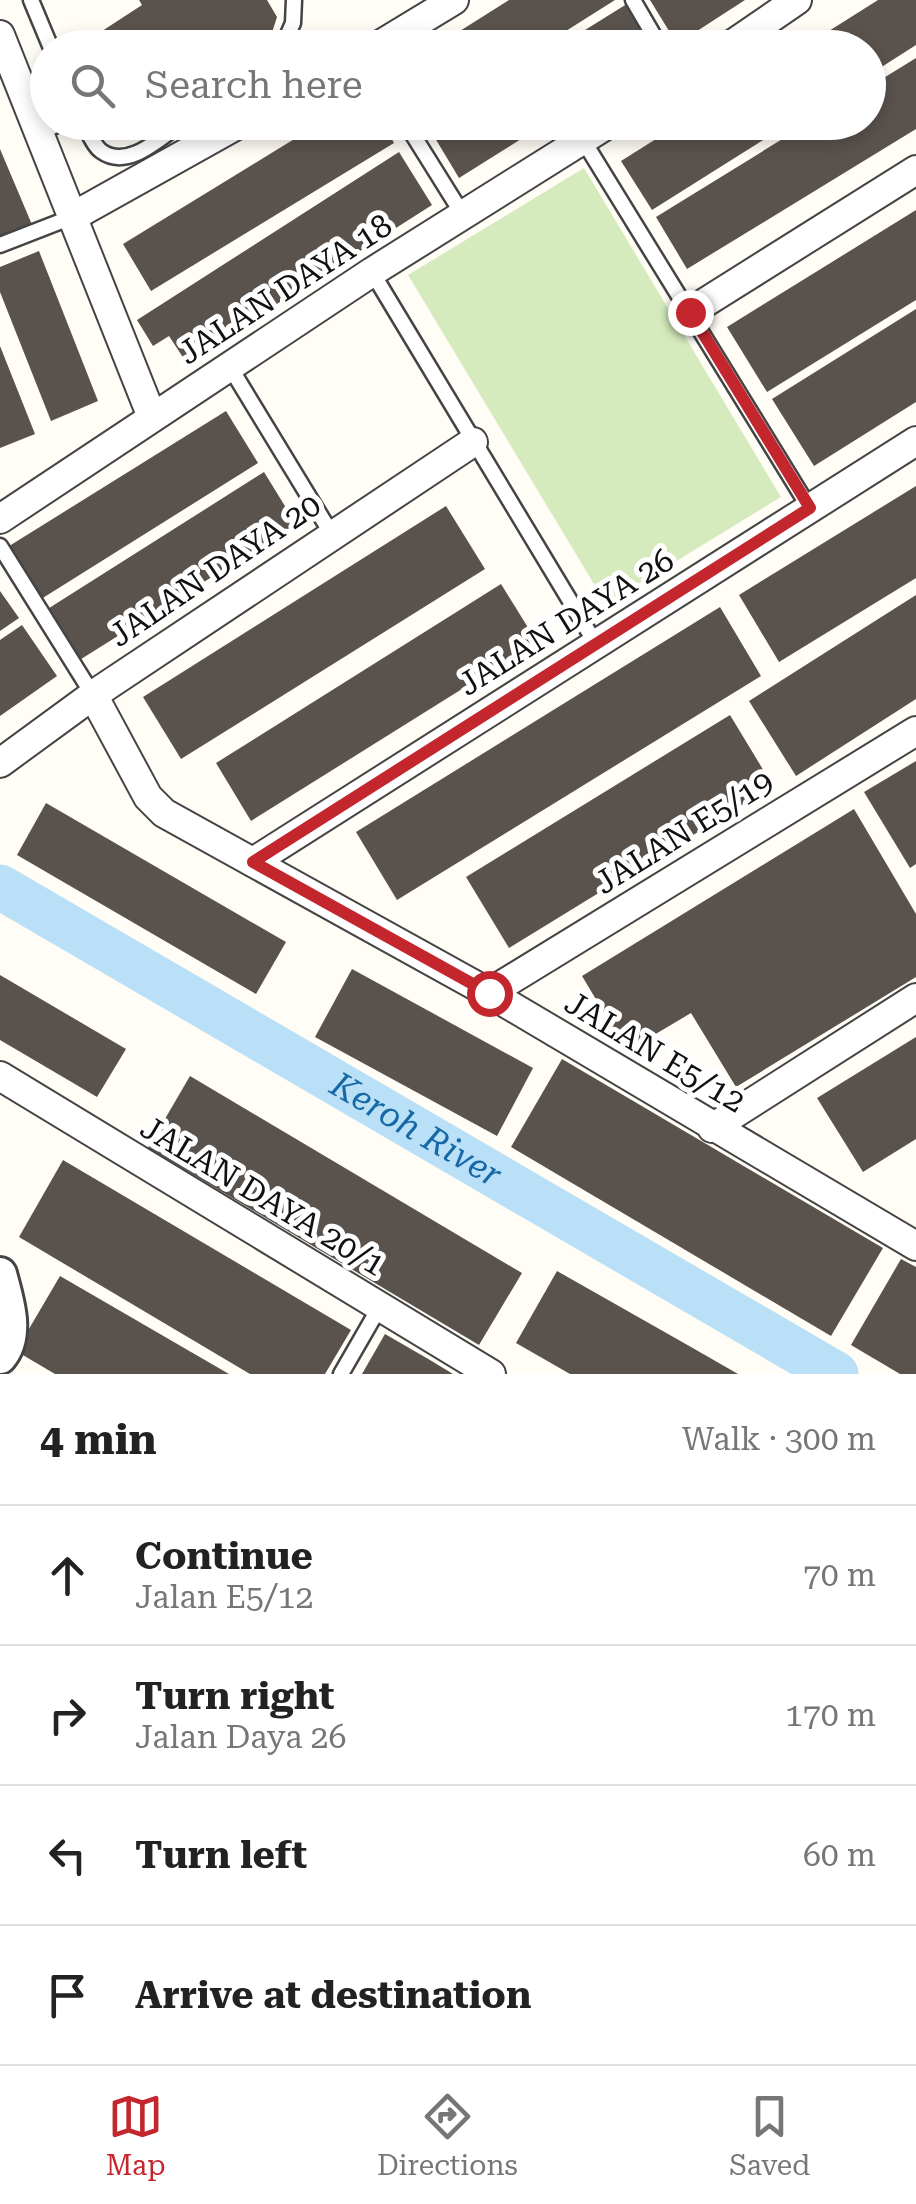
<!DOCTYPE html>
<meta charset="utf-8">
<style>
:root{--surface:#fff;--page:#f2f2f2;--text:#222;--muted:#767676;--line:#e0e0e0;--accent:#c4262e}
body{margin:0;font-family:"Roboto Serif",serif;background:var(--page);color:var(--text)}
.stop{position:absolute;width:30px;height:30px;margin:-22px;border:8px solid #c4262e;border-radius:50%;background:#fff}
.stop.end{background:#c4262e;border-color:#fff;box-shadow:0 2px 10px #0008}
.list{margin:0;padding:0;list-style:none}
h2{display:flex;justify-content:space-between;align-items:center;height:130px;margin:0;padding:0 40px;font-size:42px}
h2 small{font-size:32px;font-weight:400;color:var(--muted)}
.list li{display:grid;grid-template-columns:65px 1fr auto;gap:30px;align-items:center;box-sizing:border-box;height:140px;padding:0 40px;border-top:2px solid var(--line)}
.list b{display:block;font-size:38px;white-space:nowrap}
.list p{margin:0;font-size:32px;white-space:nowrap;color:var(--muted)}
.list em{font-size:32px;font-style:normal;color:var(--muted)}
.icon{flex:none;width:55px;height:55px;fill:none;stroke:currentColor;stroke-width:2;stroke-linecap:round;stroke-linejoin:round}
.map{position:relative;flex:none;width:916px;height:1374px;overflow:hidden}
.search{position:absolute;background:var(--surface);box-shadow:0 5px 15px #0003;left:30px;right:30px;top:30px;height:110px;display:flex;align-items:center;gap:25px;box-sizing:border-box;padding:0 35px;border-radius:55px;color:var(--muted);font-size:38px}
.sheet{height:690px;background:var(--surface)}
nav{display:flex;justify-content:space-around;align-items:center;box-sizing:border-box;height:140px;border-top:2px solid var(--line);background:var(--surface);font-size:28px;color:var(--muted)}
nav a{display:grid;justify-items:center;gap:5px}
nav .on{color:var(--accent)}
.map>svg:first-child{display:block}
.park{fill:#d5ebbd}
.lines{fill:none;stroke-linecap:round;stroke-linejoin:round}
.river{stroke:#b9e0f7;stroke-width:45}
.building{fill:#5a524d}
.service-casing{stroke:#444;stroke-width:19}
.minor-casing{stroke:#444;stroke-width:32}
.tertiary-casing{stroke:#444;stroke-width:38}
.service{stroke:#fff;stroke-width:14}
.minor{stroke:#fff;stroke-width:28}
.tertiary{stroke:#fff;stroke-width:32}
.route{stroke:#c4262e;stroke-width:12}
.labels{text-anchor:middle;stroke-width:10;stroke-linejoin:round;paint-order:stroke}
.street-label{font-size:32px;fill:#111;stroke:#fff}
.water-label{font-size:35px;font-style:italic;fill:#1768a6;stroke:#fff}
</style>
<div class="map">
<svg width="916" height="1374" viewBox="0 0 916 1374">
<rect width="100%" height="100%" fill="#fffdf5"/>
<path class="park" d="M584 168 781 497 606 604 408 275Z"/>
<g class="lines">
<path class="river" id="s1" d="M0 887 836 1374"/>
</g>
<g class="building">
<path d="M139 0H267L277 17 267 48H76L142 5Z"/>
<path d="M509 0H615L539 48H433Z"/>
<path d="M650 0H745L677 44Z"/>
<path d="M878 0H916V45L869 75V48H802Z"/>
<path d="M630 2 658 48H557L569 40Z"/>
<path d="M916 58V129L687 269 656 217 810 122H869V87Z"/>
<path d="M121 122H156L131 139Z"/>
<path d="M322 122H382L394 143 151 291 123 244Z"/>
<path d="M437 122H548L459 178 429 128Z"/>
<path d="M683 122H792L652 210 621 161Z"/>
<path d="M0 149 33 227 0 241Z"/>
<path d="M399 152 432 205 186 362 169 336 153 346 137 320Z"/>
<path d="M916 210V300L767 392 727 327Z"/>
<path d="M39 251 98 401 51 421 0 292V267Z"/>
<path d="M916 309V402L814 466 772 399Z"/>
<path d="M0 346 35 434 0 448Z"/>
<path d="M226 411 258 463 38 601 6 548Z"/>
<path d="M264 472 296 524 78 661 46 610Z"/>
<path d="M916 486V578L779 662 739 595Z"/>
<path d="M446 506 485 569 181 759 143 697Z"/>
<path d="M501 584 537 642 251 821 216 763Z"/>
<path d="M0 591 19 618 0 631Z"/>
<path d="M916 595V699L796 776 749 701Z"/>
<path d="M720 607 761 676 397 900 356 832Z"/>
<path d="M22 625 57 676 0 716V640Z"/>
<path d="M730 715 773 786 509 948 466 877Z"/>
<path d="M916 761V864L910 868 864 792Z"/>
<path d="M46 803 286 942 256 994 17 855Z"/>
<path d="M854 809 916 914V977L736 1087 691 1013 627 1051 582 976Z"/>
<path d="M352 969 533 1068 497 1136 315 1037Z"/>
<path d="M0 975 126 1049 97 1097 0 1040Z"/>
<path d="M916 1037V1139L863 1172 817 1098Z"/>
<path d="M562 1059 883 1248 831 1336 511 1147Z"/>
<path d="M190 1076 522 1273 479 1345 148 1148Z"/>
<path d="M63 1160 351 1330 325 1374H250L19 1237Z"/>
<path d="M901 1259 916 1267V1374H900L851 1345Z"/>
<path d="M557 1271 691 1347 738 1374H570L516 1343Z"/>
<path d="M60 1276 229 1374H55L16 1351Z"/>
<path d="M385 1334 430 1360 453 1374H362Z"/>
</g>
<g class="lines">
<defs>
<g id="service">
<path d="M31 0 51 48"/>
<path d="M633 0 661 48"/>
<path d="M282 48 293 23 294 0"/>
<path d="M83 122C88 131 93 145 101 151 128 171 161 137 183 122"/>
<path d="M405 122 463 215"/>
<path d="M39 133 63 122"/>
<path d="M583 140 810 509"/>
<path d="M0 245 72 217"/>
<path d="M372 272 596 644"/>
<path d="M230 367 331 533"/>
<path d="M0 546 93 695"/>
<path d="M341 1374 379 1308"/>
</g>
<g id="minor">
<path d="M0 35 152 417"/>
<path d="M375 48 454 0"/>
<path d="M727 48 797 0"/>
<path d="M72 217 242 122"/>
<path d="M690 312 916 170"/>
<path d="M0 519 372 272 611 122"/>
<path d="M93 695 148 797 164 813 489 993 916 1246"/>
<path d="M0 763 93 695 473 442"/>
<path d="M253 862 916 441"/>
<path d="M489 993 916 731"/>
<path d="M0 1076 491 1374"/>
<path d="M712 1128 916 998"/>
</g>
<path id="tertiary" d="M0 1274C7 1300 19 1335 0 1357"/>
</defs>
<use href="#service" class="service-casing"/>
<use href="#minor" class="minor-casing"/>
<use href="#tertiary" class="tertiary-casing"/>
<use href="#service" class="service"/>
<use href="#minor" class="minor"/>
<use href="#tertiary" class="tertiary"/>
</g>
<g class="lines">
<path class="route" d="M489 993 253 862 810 508 690 312"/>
</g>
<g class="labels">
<g class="street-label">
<text transform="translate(285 289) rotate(-33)" y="11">JALAN DAYA 18</text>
<text transform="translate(215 570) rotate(-34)" y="11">JALAN DAYA 20</text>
<text transform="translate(566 622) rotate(-32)" y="11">JALAN DAYA 26</text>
<text transform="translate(684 832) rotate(-32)" y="11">JALAN E5/19</text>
<text transform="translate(655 1052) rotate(31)" y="11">JALAN E5/12</text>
<text transform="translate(263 1196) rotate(31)" y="11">JALAN DAYA 20/1</text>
</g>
<g class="water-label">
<text dy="12" stroke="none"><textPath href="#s1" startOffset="482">Keroh River</textPath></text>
</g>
</g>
</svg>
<div class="stop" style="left:489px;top:993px"></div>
<div class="stop end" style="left:690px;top:312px"></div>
<div class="search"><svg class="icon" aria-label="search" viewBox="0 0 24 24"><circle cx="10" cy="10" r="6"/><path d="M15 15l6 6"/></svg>Search here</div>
</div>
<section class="sheet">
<h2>4 min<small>Walk · 300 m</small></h2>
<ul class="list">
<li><svg class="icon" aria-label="ahead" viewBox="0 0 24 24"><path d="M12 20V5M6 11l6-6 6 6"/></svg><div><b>Continue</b><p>Jalan E5/12</p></div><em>70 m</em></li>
<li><svg class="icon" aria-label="right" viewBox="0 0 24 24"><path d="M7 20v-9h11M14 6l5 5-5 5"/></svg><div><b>Turn right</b><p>Jalan Daya 26</p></div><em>170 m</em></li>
<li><svg class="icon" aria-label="left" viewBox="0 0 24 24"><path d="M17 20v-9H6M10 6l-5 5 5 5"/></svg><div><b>Turn left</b></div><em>60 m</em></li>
<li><svg class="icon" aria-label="arrive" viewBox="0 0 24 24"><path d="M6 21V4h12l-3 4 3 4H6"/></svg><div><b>Arrive at destination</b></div></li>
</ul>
</section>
<nav>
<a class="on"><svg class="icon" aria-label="map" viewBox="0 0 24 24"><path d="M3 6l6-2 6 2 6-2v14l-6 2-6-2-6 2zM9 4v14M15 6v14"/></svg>Map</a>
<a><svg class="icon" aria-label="directions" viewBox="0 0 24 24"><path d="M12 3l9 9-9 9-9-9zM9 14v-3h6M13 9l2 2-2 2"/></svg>Directions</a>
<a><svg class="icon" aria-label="saved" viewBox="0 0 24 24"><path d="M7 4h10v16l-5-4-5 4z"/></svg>Saved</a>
</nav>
